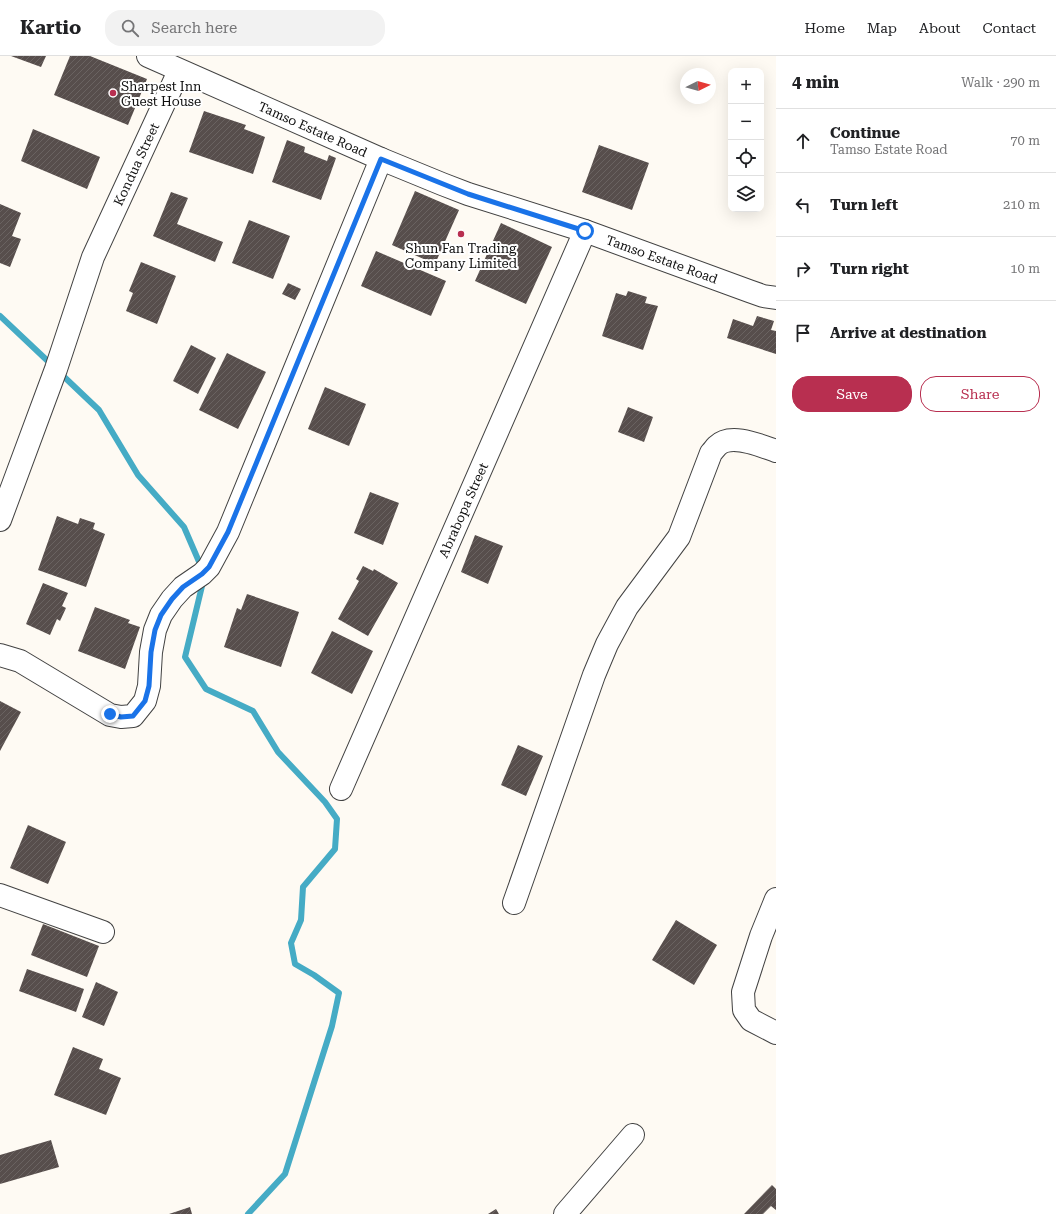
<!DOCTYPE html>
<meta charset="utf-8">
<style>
:root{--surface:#fff;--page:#f2f2f2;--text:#202124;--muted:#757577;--line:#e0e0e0;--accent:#b82f50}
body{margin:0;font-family:"Roboto Serif",serif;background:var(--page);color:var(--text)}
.controls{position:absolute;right:12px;top:12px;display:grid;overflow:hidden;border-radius:8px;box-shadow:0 4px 16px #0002}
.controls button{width:36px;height:36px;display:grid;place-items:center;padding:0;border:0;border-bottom:1px solid var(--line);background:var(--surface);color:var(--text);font:20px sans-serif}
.compass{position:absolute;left:680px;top:12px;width:36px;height:36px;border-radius:50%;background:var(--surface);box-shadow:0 4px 16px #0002;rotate:85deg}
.stop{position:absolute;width:12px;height:12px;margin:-9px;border:3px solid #1a73e8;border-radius:50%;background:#fff}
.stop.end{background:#1a73e8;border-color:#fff;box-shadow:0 1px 4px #0008}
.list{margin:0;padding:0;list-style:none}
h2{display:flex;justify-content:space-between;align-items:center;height:52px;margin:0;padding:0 16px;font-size:17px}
h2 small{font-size:13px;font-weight:400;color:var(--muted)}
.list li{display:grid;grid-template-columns:26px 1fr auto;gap:12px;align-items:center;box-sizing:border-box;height:64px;padding:0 16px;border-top:1px solid var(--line)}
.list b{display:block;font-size:15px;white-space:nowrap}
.list p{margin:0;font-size:13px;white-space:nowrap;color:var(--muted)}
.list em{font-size:13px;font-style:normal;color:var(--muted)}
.actions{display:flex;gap:8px;padding:12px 16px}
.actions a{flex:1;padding:9px 0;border:1px solid var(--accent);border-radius:16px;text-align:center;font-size:14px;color:var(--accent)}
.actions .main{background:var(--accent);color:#fff}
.icon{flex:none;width:22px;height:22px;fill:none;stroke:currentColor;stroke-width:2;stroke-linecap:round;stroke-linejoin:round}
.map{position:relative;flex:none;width:776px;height:1158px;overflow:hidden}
header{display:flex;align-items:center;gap:24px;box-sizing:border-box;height:56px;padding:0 20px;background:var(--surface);border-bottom:1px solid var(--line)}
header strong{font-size:19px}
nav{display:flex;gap:22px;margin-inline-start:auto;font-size:14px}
.search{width:280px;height:36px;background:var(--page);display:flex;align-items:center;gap:10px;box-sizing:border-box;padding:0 14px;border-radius:16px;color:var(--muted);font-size:15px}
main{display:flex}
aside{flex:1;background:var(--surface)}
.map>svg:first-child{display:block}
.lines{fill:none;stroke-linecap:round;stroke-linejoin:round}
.stream{stroke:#45abc5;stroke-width:6}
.building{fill:url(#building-hatch)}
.minor-casing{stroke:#424242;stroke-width:24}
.minor{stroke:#fff;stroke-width:22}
.route{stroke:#1a73e8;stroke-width:5}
.poi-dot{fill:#b82f50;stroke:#fff;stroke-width:1.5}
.labels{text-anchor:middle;stroke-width:4;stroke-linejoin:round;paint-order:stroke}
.poi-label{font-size:13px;fill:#0f0f0f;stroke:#fff;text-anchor:start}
.street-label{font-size:13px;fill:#0f0f0f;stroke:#fff}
</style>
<header>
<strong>Kartio</strong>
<div class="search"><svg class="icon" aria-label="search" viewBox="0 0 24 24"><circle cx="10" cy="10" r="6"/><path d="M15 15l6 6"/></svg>Search here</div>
<nav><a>Home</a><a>Map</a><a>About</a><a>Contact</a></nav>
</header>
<main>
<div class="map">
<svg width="776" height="1158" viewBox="0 0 776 1158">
<defs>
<pattern id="building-hatch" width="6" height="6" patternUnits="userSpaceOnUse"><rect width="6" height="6" fill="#574e4c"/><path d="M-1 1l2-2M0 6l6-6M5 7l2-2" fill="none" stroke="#6a6361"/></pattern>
</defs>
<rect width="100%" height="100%" fill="#fefaf3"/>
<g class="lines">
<g class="stream">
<path d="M0 260 53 310"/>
<path d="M59 316 99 354 138 419 184 471 200 508"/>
<path d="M202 530 185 601 206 633 253 655 278 696 325 746 337 763 335 793 303 831 301 864 291 887 295 908 314 919 339 937 332 970 285 1118 248 1158"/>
</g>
</g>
<g class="building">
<path d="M11 0H46L41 11Z"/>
<path d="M70 0H90L147 23 128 69 54 39Z"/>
<path d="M204 55 246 69 244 73 265 81 253 118 189 96Z"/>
<path d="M33 73 100 101 87 133 21 105Z"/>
<path d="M287 84 305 91 304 96 327 105 329 99 336 102 321 144 272 126Z"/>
<path d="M599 89 649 107 632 154 582 136Z"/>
<path d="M415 135 459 154 435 208 392 189Z"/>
<path d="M171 136 188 142 177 168 223 186 215 206 153 180Z"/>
<path d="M0 148 21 157 12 180 21 183 10 211 0 207Z"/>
<path d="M249 164 290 180 273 223 232 207Z"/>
<path d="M501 167 552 191 526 248 475 225Z"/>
<path d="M376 195 446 225 431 260 361 230Z"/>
<path d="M141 206 176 220 157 268 126 255 133 237 129 235Z"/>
<path d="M288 227 301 233 295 244 282 238Z"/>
<path d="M628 235 647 241 645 247 658 250 643 294 602 280 616 237 626 240Z"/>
<path d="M757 260 774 265 771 274 776 275V298L727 282 733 263 753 270Z"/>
<path d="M191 289 216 302 198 338 173 325Z"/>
<path d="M227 297 266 316 238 373 199 354Z"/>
<path d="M325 331 366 348 349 390 308 373Z"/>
<path d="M628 351 653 361 644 386 618 376Z"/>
<path d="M370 436 399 447 383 489 354 477Z"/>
<path d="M57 460 78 468 80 462 95 467 93 473 105 478 86 531 38 514Z"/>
<path d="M475 479 503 490 488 528 461 516Z"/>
<path d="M363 510 373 515 374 513 398 527 368 580 338 563 359 525 356 523Z"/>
<path d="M43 527 68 537 62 550 66 552 60 565 57 563 50 579 26 568Z"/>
<path d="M247 538 299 556 281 611 224 591 237 552 241 554Z"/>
<path d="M95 551 130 564 128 567 140 571 125 613 78 595Z"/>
<path d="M332 575 373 595 352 638 311 617Z"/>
<path d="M0 645 21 656 0 695Z"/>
<path d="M518 689 543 700 526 740 501 729Z"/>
<path d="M28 769 66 786 48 828 10 812Z"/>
<path d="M676 864 717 889 694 929 652 904Z"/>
<path d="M43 868 99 890 87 921 31 899Z"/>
<path d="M27 913 84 933 76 956 19 935Z"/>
<path d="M96 926 118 936 104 970 82 961Z"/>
<path d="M73 991 103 1003 99 1013 121 1022 106 1059 54 1039Z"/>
<path d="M51 1084 59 1111 0 1128V1099Z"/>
<path d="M772 1129 776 1133V1154L771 1150 763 1158H744Z"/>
<path d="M190 1151 192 1158H169Z"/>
<path d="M496 1153 499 1158H488Z"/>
</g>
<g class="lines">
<defs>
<g id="minor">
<path d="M148 0 381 103 442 128 468 138 585 175 749 235 763 240 776 242"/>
<path d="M0 464 56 313 93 201 179 15"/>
<path d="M0 599 20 605 110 659 121 661 133 660 145 645 149 630 151 596 155 574 161 559 172 543 183 531 202 518 209 511 228 476 381 103"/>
<path d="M341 733 585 175"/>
<path d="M0 839 103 876"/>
<path d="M776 843 761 880 743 936 744 954 751 964 776 977"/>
<path d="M514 847 594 619 607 588 627 551 679 481 711 397C713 395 715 392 717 390 731 376 761 390 776 395"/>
<path d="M565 1158 633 1079"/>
</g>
</defs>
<use href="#minor" class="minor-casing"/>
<use href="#minor" class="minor"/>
</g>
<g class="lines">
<path class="route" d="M110 658 121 661 133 660 145 645 149 630 151 596 155 574 161 559 172 543 183 531 202 518 209 511 228 476 381 103 468 138 585 175"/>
</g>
<g class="poi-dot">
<circle cx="113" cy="37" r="4"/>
<circle cx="461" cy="178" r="4"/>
</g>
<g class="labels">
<g class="poi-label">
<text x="121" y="35">Sharpest Inn<tspan x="121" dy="15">Guest House</tspan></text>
<text x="461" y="197" text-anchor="middle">Shun Fan Trading<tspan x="461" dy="15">Company Limited</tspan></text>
</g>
<g class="street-label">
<text transform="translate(313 73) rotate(24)" y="5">Tamso Estate Road</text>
<text transform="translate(136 108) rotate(-65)" y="5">Kondua Street</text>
<text transform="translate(662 203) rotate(20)" y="5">Tamso Estate Road</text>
<text transform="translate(463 454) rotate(-66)" y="5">Abrabopa Street</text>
</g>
</g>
</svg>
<div class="controls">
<button>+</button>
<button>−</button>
<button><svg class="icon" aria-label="locate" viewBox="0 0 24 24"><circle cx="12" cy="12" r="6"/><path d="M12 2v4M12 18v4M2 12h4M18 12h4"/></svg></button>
<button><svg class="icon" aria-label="layers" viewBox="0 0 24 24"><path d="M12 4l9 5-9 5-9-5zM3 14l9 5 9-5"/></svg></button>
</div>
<svg class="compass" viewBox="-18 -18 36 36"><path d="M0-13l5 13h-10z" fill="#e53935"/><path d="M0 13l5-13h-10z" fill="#757577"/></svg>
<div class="stop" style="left:585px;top:175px"></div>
<div class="stop end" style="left:110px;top:658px"></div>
</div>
<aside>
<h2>4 min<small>Walk · 290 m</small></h2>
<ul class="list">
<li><svg class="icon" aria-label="ahead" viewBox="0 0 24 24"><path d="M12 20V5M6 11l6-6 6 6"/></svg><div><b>Continue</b><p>Tamso Estate Road</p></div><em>70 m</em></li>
<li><svg class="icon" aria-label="left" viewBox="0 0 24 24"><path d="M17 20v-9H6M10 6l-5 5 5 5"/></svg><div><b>Turn left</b></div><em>210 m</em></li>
<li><svg class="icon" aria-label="right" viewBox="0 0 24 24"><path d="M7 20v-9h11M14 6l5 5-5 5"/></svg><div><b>Turn right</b></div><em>10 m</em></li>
<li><svg class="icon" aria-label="arrive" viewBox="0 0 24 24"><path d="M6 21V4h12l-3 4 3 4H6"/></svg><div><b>Arrive at destination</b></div></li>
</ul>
<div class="actions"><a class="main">Save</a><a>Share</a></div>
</aside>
</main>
